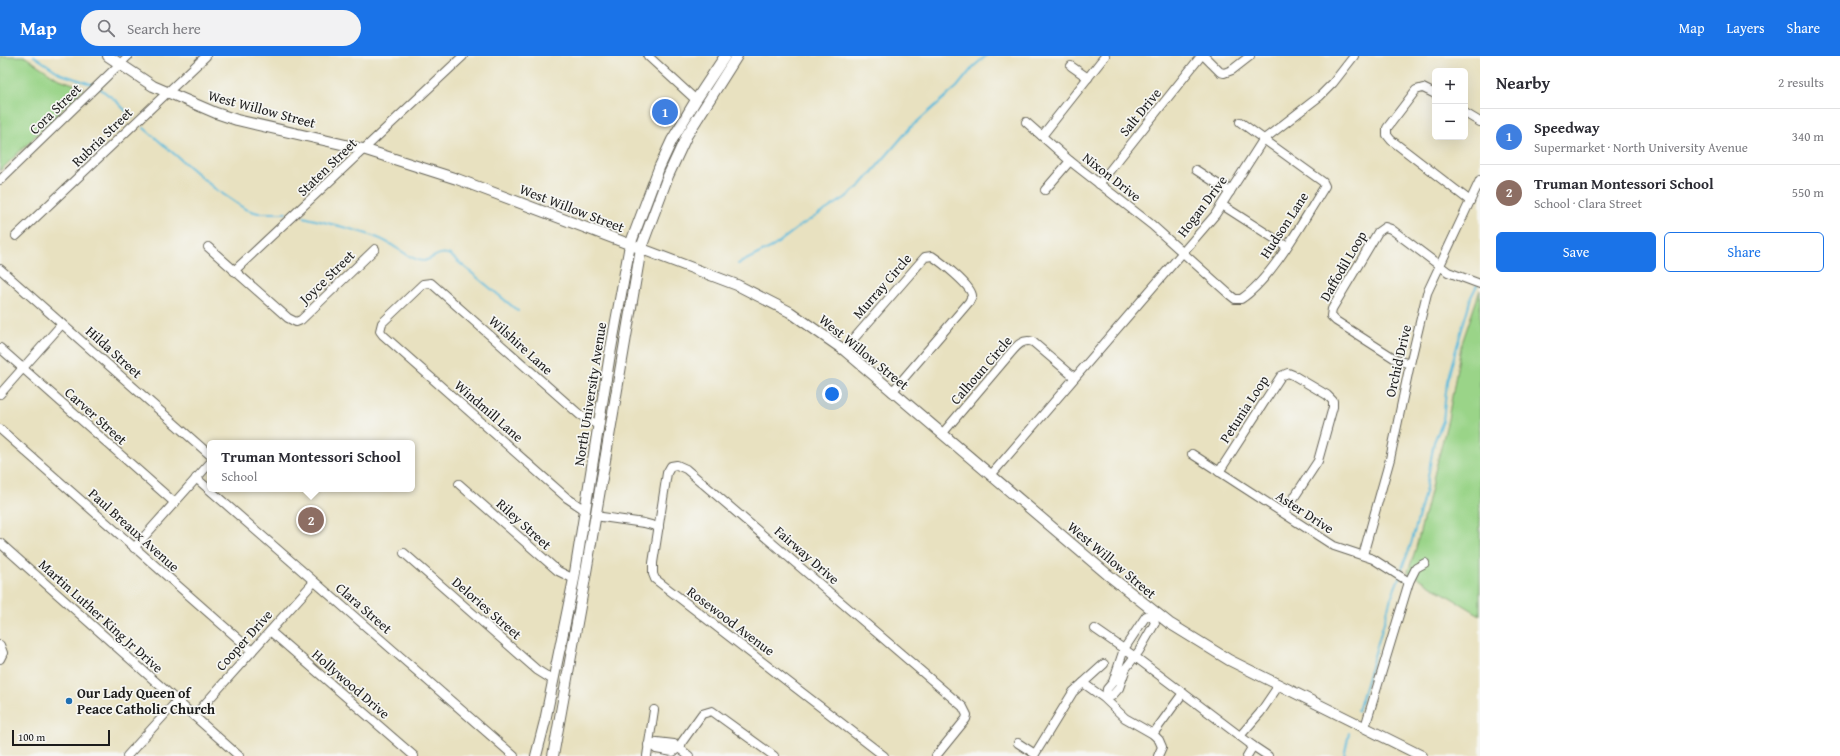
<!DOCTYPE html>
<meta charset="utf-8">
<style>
:root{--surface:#fff;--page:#f2f2f3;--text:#2b2b33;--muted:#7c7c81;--line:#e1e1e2;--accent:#1a73e8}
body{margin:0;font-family:"Gentium Book Plus",serif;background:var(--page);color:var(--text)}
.controls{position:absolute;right:12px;top:12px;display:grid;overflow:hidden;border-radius:6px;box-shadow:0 4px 16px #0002}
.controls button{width:36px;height:36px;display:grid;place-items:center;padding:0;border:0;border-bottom:1px solid var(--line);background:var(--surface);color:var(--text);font:20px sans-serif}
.scale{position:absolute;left:12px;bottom:10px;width:98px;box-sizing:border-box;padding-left:4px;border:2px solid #1c1c1c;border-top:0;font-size:11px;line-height:14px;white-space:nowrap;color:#1c1c1c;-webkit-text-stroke:3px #f6f6f2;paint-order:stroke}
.you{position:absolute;left:832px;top:338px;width:14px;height:14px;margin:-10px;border:3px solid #fff;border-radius:50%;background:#1a73e8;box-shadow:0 0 0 6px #1a73e833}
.badge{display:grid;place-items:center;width:26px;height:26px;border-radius:50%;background:var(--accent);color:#fff;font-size:13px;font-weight:700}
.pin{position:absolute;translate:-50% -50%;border:2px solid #fff;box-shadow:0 1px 4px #0006}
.popup{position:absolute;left:207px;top:384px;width:208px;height:52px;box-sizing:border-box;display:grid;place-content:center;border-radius:6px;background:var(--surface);filter:drop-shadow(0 1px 3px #0005);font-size:13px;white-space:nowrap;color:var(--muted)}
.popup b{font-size:15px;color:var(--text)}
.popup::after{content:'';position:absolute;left:50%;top:100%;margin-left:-8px;border:8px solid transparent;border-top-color:var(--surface)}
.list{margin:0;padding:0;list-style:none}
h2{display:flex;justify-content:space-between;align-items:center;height:52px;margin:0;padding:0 16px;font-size:17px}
h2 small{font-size:13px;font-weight:400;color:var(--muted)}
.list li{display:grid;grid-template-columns:26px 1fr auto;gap:12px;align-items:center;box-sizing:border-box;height:56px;padding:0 16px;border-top:1px solid var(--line)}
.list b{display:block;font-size:15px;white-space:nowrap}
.list p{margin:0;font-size:13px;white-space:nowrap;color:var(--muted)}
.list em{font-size:13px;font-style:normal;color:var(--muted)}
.actions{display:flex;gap:8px;padding:12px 16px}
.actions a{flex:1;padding:9px 0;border:1px solid var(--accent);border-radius:6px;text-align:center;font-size:14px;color:var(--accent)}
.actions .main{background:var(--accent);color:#fff}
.icon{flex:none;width:22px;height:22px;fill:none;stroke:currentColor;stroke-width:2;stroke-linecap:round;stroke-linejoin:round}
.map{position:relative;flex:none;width:1480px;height:700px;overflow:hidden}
header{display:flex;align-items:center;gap:24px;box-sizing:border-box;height:56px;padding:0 20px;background:var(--accent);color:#fff}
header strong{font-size:19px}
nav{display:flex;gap:22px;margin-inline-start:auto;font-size:14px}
.search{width:280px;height:36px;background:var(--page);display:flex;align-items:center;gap:10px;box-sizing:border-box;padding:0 14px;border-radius:22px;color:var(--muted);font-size:15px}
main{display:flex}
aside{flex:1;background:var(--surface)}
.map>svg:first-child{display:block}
.green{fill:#9ad488;stroke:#5b7852}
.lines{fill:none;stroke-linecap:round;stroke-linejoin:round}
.stream{stroke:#5ebbdc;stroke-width:2}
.minor-casing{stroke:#636155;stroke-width:10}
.major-casing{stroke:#636155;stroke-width:12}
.minor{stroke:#fff;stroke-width:8}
.major{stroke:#fff;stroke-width:10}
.poi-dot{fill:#1f6fb2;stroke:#f6f6f2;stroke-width:1.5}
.labels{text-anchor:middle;stroke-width:3.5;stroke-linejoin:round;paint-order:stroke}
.street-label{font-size:14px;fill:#1c1c1c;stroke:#f6f6f2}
.poi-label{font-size:14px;font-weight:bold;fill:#1c1c1c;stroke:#f6f6f2;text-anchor:start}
</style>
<header>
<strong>Map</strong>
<div class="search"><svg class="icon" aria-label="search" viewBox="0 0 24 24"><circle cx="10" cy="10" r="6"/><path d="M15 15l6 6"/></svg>Search here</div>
<nav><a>Map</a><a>Layers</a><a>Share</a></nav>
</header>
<main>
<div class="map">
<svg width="1480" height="700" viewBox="0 0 1480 700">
<rect width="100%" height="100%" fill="#f6f6f2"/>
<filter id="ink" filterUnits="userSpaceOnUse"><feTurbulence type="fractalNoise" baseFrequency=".025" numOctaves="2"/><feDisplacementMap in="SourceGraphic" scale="8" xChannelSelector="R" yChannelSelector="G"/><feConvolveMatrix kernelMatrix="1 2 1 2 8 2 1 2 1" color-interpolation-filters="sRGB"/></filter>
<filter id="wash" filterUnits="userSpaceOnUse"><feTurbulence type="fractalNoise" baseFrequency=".012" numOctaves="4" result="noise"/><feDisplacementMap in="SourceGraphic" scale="16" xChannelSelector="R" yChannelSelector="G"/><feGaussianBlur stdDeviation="0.9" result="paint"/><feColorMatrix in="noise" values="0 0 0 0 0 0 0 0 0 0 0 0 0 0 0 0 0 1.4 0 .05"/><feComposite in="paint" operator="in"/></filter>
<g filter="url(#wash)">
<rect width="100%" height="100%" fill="#e8e1c0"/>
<g class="green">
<path d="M0 0H24L57 22 84 32 0 115Z"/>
<path d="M1480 234V559L1408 516 1416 492 1448 363 1461 290Z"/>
</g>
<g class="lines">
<g class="stream">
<path d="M34 0 61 18 94 29"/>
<path d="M98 31 115 44 132 61"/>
<path d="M144 72 214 132 245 153 258 157H286"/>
<path d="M304 161C329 168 354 172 378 182 392 187 404 199 418 204 431 208 436 193 450 199L518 255"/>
<path d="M738 208 774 190 800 170 845 142 861 129 910 72 957 31 974 10 986 0"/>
<path d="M1400 518 1411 488 1425 437 1434 386 1443 365 1447 325 1471 241 1477 229"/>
<path d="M1358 655 1391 542 1399 522"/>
<path d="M1344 700 1349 677"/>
</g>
</g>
</g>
<g filter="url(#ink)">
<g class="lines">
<defs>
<g id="minor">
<path d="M648 0 696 44"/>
<path d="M1204 0 1220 16 1224 17 1232 14 1250 0"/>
<path d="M1071 10 1088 22"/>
<path d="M1435 38 1423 32 1416 34 1387 72V79L1391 84 1470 145"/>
<path d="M1465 57 1480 66"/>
<path d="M1026 66 1070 105 1152 169 1230 239 1235 243H1241C1272 223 1304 163 1325 130L1323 126 1240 66"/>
<path d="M1042 80 1105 0"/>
<path d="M1196 114 1230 136"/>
<path d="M0 124 128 0"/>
<path d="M1099 128 1201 0"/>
<path d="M1045 134 1070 105"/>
<path d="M1222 149 1286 190"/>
<path d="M16 180 206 0"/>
<path d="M208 191 288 262 296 266 301 264 375 193"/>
<path d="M0 213 210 399"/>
<path d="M234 215 463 0"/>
<path d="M0 292 175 447"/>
<path d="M844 294 925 201 932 200C941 206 972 230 972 240L969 246 892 336"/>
<path d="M1410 308 1397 304 1336 265 1331 260 1332 253 1378 176 1385 171 1391 173 1448 216 1480 228"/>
<path d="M0 338 62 268"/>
<path d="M0 373 252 595"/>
<path d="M942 378 1009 299C1016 291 1022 282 1033 286L1074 321"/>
<path d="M1192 398 1334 490 1373 503 1409 526"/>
<path d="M1219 416 1281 320 1288 317 1293 319 1327 339 1333 345V351L1318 405 1284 457"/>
<path d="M991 419 1215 159 1263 84 1320 40 1333 27 1354 0"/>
<path d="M196 422 514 700"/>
<path d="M459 428 558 515 574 523"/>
<path d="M585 454 567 442 383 279 380 275 382 267 423 228 431 227 580 359 598 369"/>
<path d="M595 460 644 467 659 471"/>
<path d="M0 487 239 700"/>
<path d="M134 492 210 407"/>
<path d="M404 497 537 614 553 624"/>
<path d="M1363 499 1390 403 1410 308 1427 237 1480 124"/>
<path d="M1146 560H1152L1155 567 1139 595 1126 612 1119 632 1112 640H1106L1107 633 1113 626 1124 593Z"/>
<path d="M1095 573 1134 600 1253 690 1268 700"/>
<path d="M270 575 414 700"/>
<path d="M0 589 3 597 0 603"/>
<path d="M1083 627 1104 608"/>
<path d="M194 660 314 526"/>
<path d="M1365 671 1409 526 1416 512 1425 507"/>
<path d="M1153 678 1159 684 1162 691 1158 700"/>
<path d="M1240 680 1260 657 1279 629"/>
<path d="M1018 687 1035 698 1073 636 1083 627 1104 642 1125 662 1153 678 1183 637"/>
<path d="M648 689H652L656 693 673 696 677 693 674 688 657 686 652 689"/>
<path d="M677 693H680L689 700"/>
<path d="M680 693 682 686 702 658 712 655 774 700"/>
<path d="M127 700 177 645"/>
<path d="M647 700 654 654"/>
<path d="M884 700 655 523 653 518V507L667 417 671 410 677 409 686 413 963 651 967 659 966 663 936 700"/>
<path d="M1247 700 1253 690"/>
</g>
<g id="major">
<path d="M108 0 153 30 216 57 237 64 363 93 457 123 737 229 790 256 844 294 1107 518 1169 567 1229 604 1422 700"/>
<path d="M536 700 545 665 574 523 610 298 630 189 659 112 672 84 696 44 725 0"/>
<path d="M553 700 584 528 641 192 668 120 687 79 737 0"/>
</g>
</defs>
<use href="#minor" class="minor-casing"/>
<use href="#major" class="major-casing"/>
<use href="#minor" class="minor"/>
<use href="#major" class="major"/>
</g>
</g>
<circle class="poi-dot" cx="69" cy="645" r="4"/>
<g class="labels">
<g class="street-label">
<text transform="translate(55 53) rotate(-44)" y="5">Cora Street</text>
<text transform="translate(262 53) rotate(15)" y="5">West Willow Street</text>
<text transform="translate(1140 56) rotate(-51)" y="5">Salt Drive</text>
<text transform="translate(102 81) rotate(-44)" y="5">Rubria Street</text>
<text transform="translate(327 111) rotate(-44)" y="5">Staten Street</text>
<text transform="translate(1112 121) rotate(38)" y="5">Nixon Drive</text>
<text transform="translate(1202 150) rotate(-53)" y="5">Hogan Drive</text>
<text transform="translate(572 152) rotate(21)" y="5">West Willow Street</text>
<text transform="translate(1284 169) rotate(-57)" y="5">Hudson Lane</text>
<text transform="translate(1343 210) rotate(-60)" y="5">Daffodil Loop</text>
<text transform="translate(327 221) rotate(-44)" y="5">Joyce Street</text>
<text transform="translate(882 230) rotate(-49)" y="5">Murray Circle</text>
<text transform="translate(521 289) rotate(42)" y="5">Wilshire Lane</text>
<text transform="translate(114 296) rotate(42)" y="5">Hilda Street</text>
<text transform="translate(864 296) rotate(39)" y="5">West Willow Street</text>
<text transform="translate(1398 305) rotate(-77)" y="5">Orchid Drive</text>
<text transform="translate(981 314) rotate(-49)" y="5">Calhoun Circle</text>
<text transform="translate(590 338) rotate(-81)" y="5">North University Avenue</text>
<text transform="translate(1244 353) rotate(-57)" y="5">Petunia Loop</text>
<text transform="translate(489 355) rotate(41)" y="5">Windmill Lane</text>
<text transform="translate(96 360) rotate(42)" y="5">Carver Street</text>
<text transform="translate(1305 456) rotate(33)" y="5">Aster Drive</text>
<text transform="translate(524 468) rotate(42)" y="5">Riley Street</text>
<text transform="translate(134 474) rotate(42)" y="5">Paul Breaux Avenue</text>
<text transform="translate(807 499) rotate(41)" y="5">Fairway Drive</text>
<text transform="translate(1112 504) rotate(40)" y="5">West Willow Street</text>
<text transform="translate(364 552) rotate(41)" y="5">Clara Street</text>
<text transform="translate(487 552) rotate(41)" y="5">Delories Street</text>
<text transform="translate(101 560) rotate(42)" y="5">Martin Luther King Jr Drive</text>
<text transform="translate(731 565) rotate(37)" y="5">Rosewood Avenue</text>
<text transform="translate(244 584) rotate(-48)" y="5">Cooper Drive</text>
<text transform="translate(351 628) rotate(41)" y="5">Hollywood Drive</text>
</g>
<g class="poi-label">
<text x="77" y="642">Our Lady Queen of<tspan x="77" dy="16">Peace Catholic Church</tspan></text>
</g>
</g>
</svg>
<div class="controls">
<button>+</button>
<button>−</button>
</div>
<div class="scale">100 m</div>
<div class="you"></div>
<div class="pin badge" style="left:665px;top:56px;background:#3f7fe0">1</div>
<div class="pin badge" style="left:311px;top:464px;background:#8d6e63">2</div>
<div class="popup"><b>Truman Montessori School</b>School</div>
</div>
<aside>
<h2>Nearby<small>2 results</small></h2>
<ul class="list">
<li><span class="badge" style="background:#3f7fe0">1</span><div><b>Speedway</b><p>Supermarket · North University Avenue</p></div><em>340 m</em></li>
<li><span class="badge" style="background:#8d6e63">2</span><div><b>Truman Montessori School</b><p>School · Clara Street</p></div><em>550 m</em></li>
</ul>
<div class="actions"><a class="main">Save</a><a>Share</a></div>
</aside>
</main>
